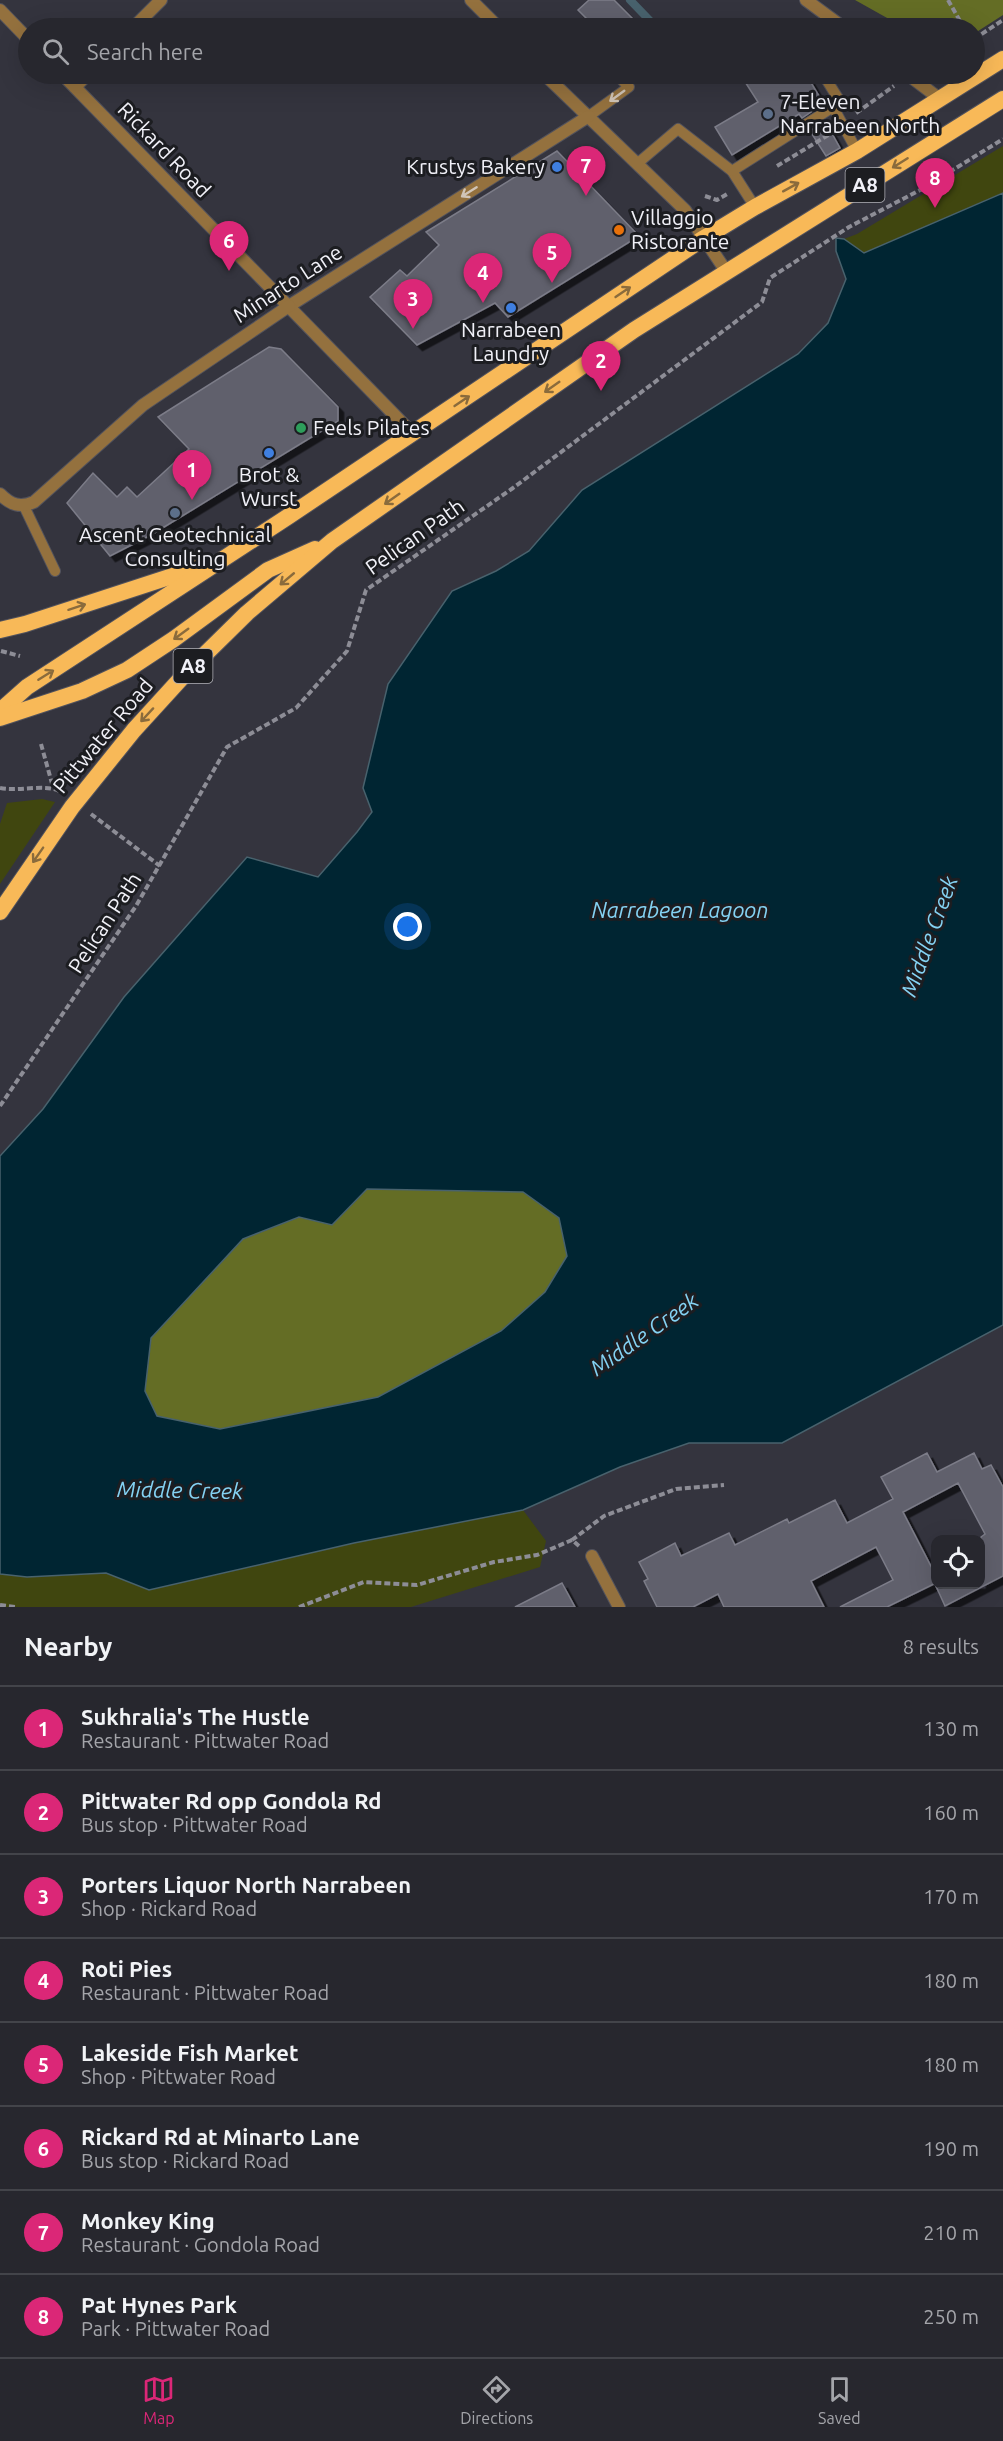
<!DOCTYPE html>
<meta charset="utf-8">
<style>
:root{--surface:#27272e;--page:#33333a;--text:#f1f3f6;--muted:#a4a5aa;--line:#43444a;--accent:#db2777}
body{margin:0;font-family:Ubuntu,sans-serif;background:var(--page);color:var(--text)}
.controls{position:absolute;right:18px;bottom:18px;display:grid;overflow:hidden;border-radius:12px;box-shadow:0 6px 24px #0002}
.controls button{width:54px;height:54px;display:grid;place-items:center;padding:0;border:0;border-bottom:2px solid var(--line);background:var(--surface);color:var(--text);font:30px sans-serif}
.you{position:absolute;left:408px;top:927px;width:21px;height:21px;margin:-15px;border:4px solid #fff;border-radius:50%;background:#1a73e8;box-shadow:0 0 0 9px #1a73e833}
.badge{display:grid;place-items:center;width:39px;height:39px;border-radius:50%;background:var(--accent);color:#fff;font-size:20px;font-weight:700}
.pin{position:absolute;translate:-50% -50px;filter:drop-shadow(0 2px 3px #0008)}
.pin::after{content:'';position:absolute;top:32px;width:21px;height:18px;background:inherit;clip-path:polygon(0 0,100% 0,50% 100%)}
.list{margin:0;padding:0;list-style:none}
h2{display:flex;justify-content:space-between;align-items:center;height:78px;margin:0;padding:0 24px;font-size:26px}
h2 small{font-size:20px;font-weight:400;color:var(--muted)}
.list li{display:grid;grid-template-columns:39px 1fr auto;gap:18px;align-items:center;box-sizing:border-box;height:84px;padding:0 24px;border-top:2px solid var(--line)}
.list b{display:block;font-size:22px;white-space:nowrap}
.list p{margin:0;font-size:20px;white-space:nowrap;color:var(--muted)}
.list em{font-size:20px;font-style:normal;color:var(--muted)}
.icon{flex:none;width:33px;height:33px;fill:none;stroke:currentColor;stroke-width:2;stroke-linecap:round;stroke-linejoin:round}
.map{position:relative;flex:none;width:1003px;height:1607px;overflow:hidden}
.search{position:absolute;background:var(--surface);box-shadow:0 6px 24px #0002;left:18px;right:18px;top:18px;height:66px;display:flex;align-items:center;gap:15px;box-sizing:border-box;padding:0 21px;border-radius:33px;color:var(--muted);font-size:22px}
.sheet{height:750px;background:var(--surface)}
nav{display:flex;justify-content:space-around;align-items:center;box-sizing:border-box;height:84px;border-top:2px solid var(--line);background:var(--surface);font-size:16px;color:var(--muted)}
nav a{display:grid;justify-items:center;gap:3px}
nav .on{color:var(--accent)}
.map>svg:first-child{display:block}
.green{fill:#40460f}
.forest{fill:#646d25}
.water{fill:#002532;stroke:#48626d;stroke-width:1.5;fill-rule:evenodd}
.lines{fill:none;stroke-linecap:round;stroke-linejoin:round}
.stream{stroke:#48626d;stroke-width:8}
.building{fill:#60616c;stroke:#7c7c88;stroke-width:1.5;filter:url(#shadow)}
.service-casing{stroke:#52525c;stroke-width:12}
.minor-casing{stroke:#52525c;stroke-width:14}
.tertiary-casing{stroke:#52525c;stroke-width:14}
.trunk-casing{stroke:#52525c;stroke-width:18}
.path{stroke:#8d8d96;stroke-width:4;stroke-dasharray:6 3;stroke-linecap:butt}
.service{stroke:#94713e;stroke-width:10}
.minor{stroke:#94713e;stroke-width:12}
.tertiary{stroke:#94713e;stroke-width:12}
.trunk{stroke:#f8b958;stroke-width:16}
.oneway{stroke:#d0c4b7}
.oneway2{stroke:#8a6b3c}
.service-dot{fill:#5c6f8a;stroke:#1c1d21;stroke-width:2}
.shop-dot{fill:#3f7fe0;stroke:#1c1d21;stroke-width:2}
.food-dot{fill:#e8710a;stroke:#1c1d21;stroke-width:2}
.leisure-dot{fill:#2e9e5b;stroke:#1c1d21;stroke-width:2}
.labels{text-anchor:middle;stroke-width:6;stroke-linejoin:round;paint-order:stroke}
.shield{fill:#1c1d21;stroke:#b1b1b8;stroke-width:1.5}
.shield-label{font-size:20px;font-weight:bold;fill:#f1f1f8}
.poi-label{font-size:21px;fill:#f1f1f8;stroke:#1c1d21;text-anchor:start}
.street-label{font-size:21px;fill:#f1f1f8;stroke:#1c1d21}
.water-label{font-size:22px;font-style:italic;fill:#84d2f3;stroke:#1c1d21}
</style>
<div class="map">
<svg width="1003" height="1607" viewBox="0 0 1003 1607">
<defs>
<filter id="shadow"><feDropShadow dx="5.5" dy="5.5" stdDeviation="0" flood-color="#0009"/></filter>
</defs>
<rect width="100%" height="100%" fill="#34343e"/>
<g class="green">
<path d="M1003 146V193L864 253 844 239 857 234Z"/>
<path d="M42 799 55 802 0 884V824L7 803Z"/>
<path d="M523 1510 546 1541 540 1567 411 1607H0V1574L27 1577 106 1573 149 1590 354 1543Z"/>
</g>
<g class="forest">
<path d="M855 0H1003V15L975 33 974 28H905Z"/>
<path d="M367 1189 523 1192 559 1218 567 1256 545 1292 501 1331 378 1397 220 1429 157 1416 145 1391 151 1338 243 1239 300 1217 332 1225Z"/>
</g>
<path class="water" d="M1003 193V1325L782 1443H689L620 1467 523 1510 354 1543 149 1590 106 1573 27 1577 0 1574V1156L43 1109 124 997 247 857 318 877 357 832 372 812 363 788 388 684 452 591 496 571 529 551 582 490 798 354 828 323 846 279 836 251V238L844 239 864 253ZM367 1189 523 1192 559 1218 567 1256 545 1292 501 1331 378 1397 220 1429 157 1416 145 1391 151 1338 243 1239 299 1217 332 1225Z"/>
<g class="lines">
<path class="stream" d="M630 0 657 28"/>
</g>
<g class="building">
<path d="M589 0H614L642 28H596L578 10Z"/>
<path d="M740 74H806L822 101 815 105 817 108 802 118 799 114 732 155 715 127 758 102Z"/>
<path d="M825 121 840 148 826 156 810 131Z"/>
<path d="M557 151 639 236 508 317 495 303 417 345 370 297 400 270 407 276 439 245 426 232Z"/>
<path d="M269 347 281 349 338 407V421L151 535 110 556 67 503 93 473 117 497 127 487 137 497 189 449 158 417Z"/>
<path d="M927 1453 937 1472 974 1453 982 1469 991 1465 1003 1487V1576L945 1606 935 1584H981V1537L985 1534 958 1483 903 1512 936 1576V1583L887 1607H840L893 1580 876 1547 811 1581 824 1607H724L718 1594 693 1607H657L644 1581 648 1579 639 1562 675 1543 681 1556 729 1533 735 1545 787 1519 789 1523 835 1500 847 1523 893 1499 881 1477Z"/>
<path d="M562 1583 575 1607H515Z"/>
</g>
<g class="lines">
<defs>
<g id="service">
<path d="M552 28 556 25 563 28"/>
<path d="M826 79 841 103 833 107"/>
<path d="M589 116 629 87 616 74"/>
<path d="M638 163 678 129 732 171 755 207"/>
<path d="M732 171 833 107 857 151"/>
<path d="M24 506 55 571"/>
</g>
<g id="minor">
<path d="M471 0 499 28"/>
<path d="M806 0 844 28"/>
<path d="M133 28 161 0"/>
<path d="M544 74 685 210 726 271"/>
<path d="M907 74 940 99"/>
<path d="M75 87 88 74"/>
<path d="M289 306 589 116"/>
<path d="M592 1556 619 1607"/>
</g>
<g id="tertiary">
<path d="M0 10 28 39"/>
<path d="M62 74 413 434"/>
<path d="M0 494C11 505 20 508 34 502L143 405 289 306"/>
</g>
<g id="trunk">
<path d="M0 630 25 624 200 567"/>
<path d="M0 711 27 687 289 516 704 238 755 207 857 151 1003 59"/>
<path d="M0 718 82 691 127 670 174 639 268 570 315 549"/>
<path d="M0 912 72 807 134 730 186 673 247 613 332 541 634 330 1003 99"/>
</g>
</defs>
<use href="#service" class="service-casing"/>
<use href="#minor" class="minor-casing"/>
<use href="#tertiary" class="tertiary-casing"/>
<use href="#trunk" class="trunk-casing"/>
<g class="path">
<path d="M948 0 964 28"/>
<path d="M974 39 1003 20"/>
<path d="M856 113 894 86"/>
<path d="M777 166 830 134"/>
<path d="M705 196 717 200 729 193"/>
<path d="M1 651 20 656"/>
<path d="M41 744 53 787"/>
<path d="M0 788C19 792 47 783 61 792"/>
<path d="M91 814 160 866"/>
<path d="M0 1106 136 906 227 747 296 708 347 651 366 590 513 488 762 302 770 278 849 227 922 189 1003 139"/>
<path d="M579 1546 572 1540 604 1516 676 1489 724 1485"/>
<path d="M0 1605 15 1607"/>
<path d="M299 1607 364 1582 417 1585 494 1562 537 1555 572 1540"/>
</g>
<use href="#service" class="service"/>
<use href="#minor" class="minor"/>
<use href="#tertiary" class="tertiary"/>
<use href="#trunk" class="trunk"/>
</g>
<defs><path id="oneway-shaft" d="M-6 0H5M1.5-3L5.5 0L1.5 3" fill="none" stroke-width="1.6" stroke-linecap="round" stroke-linejoin="round" transform="scale(1.5)"/></defs>
<g class="oneway">
<use href="#oneway-shaft" transform="translate(617 96) rotate(144)"/>
<use href="#oneway-shaft" transform="translate(469 192) rotate(148)"/>
</g>
<g class="oneway2">
<use href="#oneway-shaft" transform="translate(900 163) rotate(148)"/>
<use href="#oneway-shaft" transform="translate(791 187) rotate(-29)"/>
<use href="#oneway-shaft" transform="translate(623 292) rotate(-34)"/>
<use href="#oneway-shaft" transform="translate(552 387) rotate(145)"/>
<use href="#oneway-shaft" transform="translate(462 401) rotate(-34)"/>
<use href="#oneway-shaft" transform="translate(392 499) rotate(145)"/>
<use href="#oneway-shaft" transform="translate(287 579) rotate(140)"/>
<use href="#oneway-shaft" transform="translate(77 607) rotate(-18)"/>
<use href="#oneway-shaft" transform="translate(181 634) rotate(144)"/>
<use href="#oneway-shaft" transform="translate(46 675) rotate(-32)"/>
<use href="#oneway-shaft" transform="translate(147 715) rotate(133)"/>
<use href="#oneway-shaft" transform="translate(38 855) rotate(125)"/>
</g>
<g class="service-dot">
<circle cx="768" cy="114" r="6"/>
<circle cx="175" cy="513" r="6"/>
</g>
<g class="shop-dot">
<circle cx="557" cy="167" r="6"/>
<circle cx="511" cy="308" r="6"/>
<circle cx="269" cy="453" r="6"/>
</g>
<circle class="food-dot" cx="619" cy="230" r="6"/>
<circle class="leisure-dot" cx="301" cy="428" r="6"/>
<g class="labels">
<g class="shield">
<rect x="845.5" y="168" width="39" height="34" rx="4.5"/>
<rect x="173.5" y="649" width="39" height="34" rx="4.5"/>
</g>
<g class="shield-label">
<text x="865" y="192">A8</text>
<text x="193" y="673">A8</text>
</g>
<g class="poi-label">
<text x="780" y="109">7-Eleven<tspan x="780" dy="24">Narrabeen North</tspan></text>
<text x="545" y="174" text-anchor="end">Krustys Bakery</text>
<text x="631" y="225">Villaggio<tspan x="631" dy="24">Ristorante</tspan></text>
<text x="511" y="337" text-anchor="middle">Narrabeen<tspan x="511" dy="24">Laundry</tspan></text>
<text x="313" y="435">Feels Pilates</text>
<text x="269" y="482" text-anchor="middle">Brot &amp;<tspan x="269" dy="24">Wurst</tspan></text>
<text x="175" y="542" text-anchor="middle">Ascent Geotechnical<tspan x="175" dy="24">Consulting</tspan></text>
</g>
<g class="street-label">
<text transform="translate(164 150) rotate(46)" y="7">Rickard Road</text>
<text transform="translate(288 284) rotate(-33)" y="7">Minarto Lane</text>
<text transform="translate(415 537) rotate(-35)" y="7">Pelican Path</text>
<text transform="translate(103 736) rotate(-50)" y="7">Pittwater Road</text>
<text transform="translate(105 923) rotate(-57)" y="7">Pelican Path</text>
</g>
<g class="water-label">
<text x="680" y="918">Narrabeen Lagoon</text>
<text transform="translate(929 936) rotate(-70)" y="8">Middle Creek</text>
<text transform="translate(644 1334) rotate(-35)" y="8">Middle Creek</text>
<text transform="translate(180 1490) rotate(1)" y="8">Middle Creek</text>
</g>
</g>
</svg>
<div class="controls">
<button><svg class="icon" aria-label="locate" viewBox="0 0 24 24"><circle cx="12" cy="12" r="6"/><path d="M12 2v4M12 18v4M2 12h4M18 12h4"/></svg></button>
</div>
<div class="you"></div>
<div class="pin badge" style="left:192px;top:500px">1</div>
<div class="pin badge" style="left:601px;top:391px">2</div>
<div class="pin badge" style="left:413px;top:329px">3</div>
<div class="pin badge" style="left:483px;top:303px">4</div>
<div class="pin badge" style="left:552px;top:283px">5</div>
<div class="pin badge" style="left:229px;top:271px">6</div>
<div class="pin badge" style="left:586px;top:196px">7</div>
<div class="pin badge" style="left:935px;top:208px">8</div>
<div class="search"><svg class="icon" aria-label="search" viewBox="0 0 24 24"><circle cx="10" cy="10" r="6"/><path d="M15 15l6 6"/></svg>Search here</div>
</div>
<section class="sheet">
<h2>Nearby<small>8 results</small></h2>
<ul class="list">
<li><span class="badge">1</span><div><b>Sukhralia's The Hustle</b><p>Restaurant · Pittwater Road</p></div><em>130 m</em></li>
<li><span class="badge">2</span><div><b>Pittwater Rd opp Gondola Rd</b><p>Bus stop · Pittwater Road</p></div><em>160 m</em></li>
<li><span class="badge">3</span><div><b>Porters Liquor North Narrabeen</b><p>Shop · Rickard Road</p></div><em>170 m</em></li>
<li><span class="badge">4</span><div><b>Roti Pies</b><p>Restaurant · Pittwater Road</p></div><em>180 m</em></li>
<li><span class="badge">5</span><div><b>Lakeside Fish Market</b><p>Shop · Pittwater Road</p></div><em>180 m</em></li>
<li><span class="badge">6</span><div><b>Rickard Rd at Minarto Lane</b><p>Bus stop · Rickard Road</p></div><em>190 m</em></li>
<li><span class="badge">7</span><div><b>Monkey King</b><p>Restaurant · Gondola Road</p></div><em>210 m</em></li>
<li><span class="badge">8</span><div><b>Pat Hynes Park</b><p>Park · Pittwater Road</p></div><em>250 m</em></li>
</ul>
</section>
<nav>
<a class="on"><svg class="icon" aria-label="map" viewBox="0 0 24 24"><path d="M3 6l6-2 6 2 6-2v14l-6 2-6-2-6 2zM9 4v14M15 6v14"/></svg>Map</a>
<a><svg class="icon" aria-label="directions" viewBox="0 0 24 24"><path d="M12 3l9 9-9 9-9-9zM9 14v-3h6M13 9l2 2-2 2"/></svg>Directions</a>
<a><svg class="icon" aria-label="saved" viewBox="0 0 24 24"><path d="M7 4h10v16l-5-4-5 4z"/></svg>Saved</a>
</nav>
